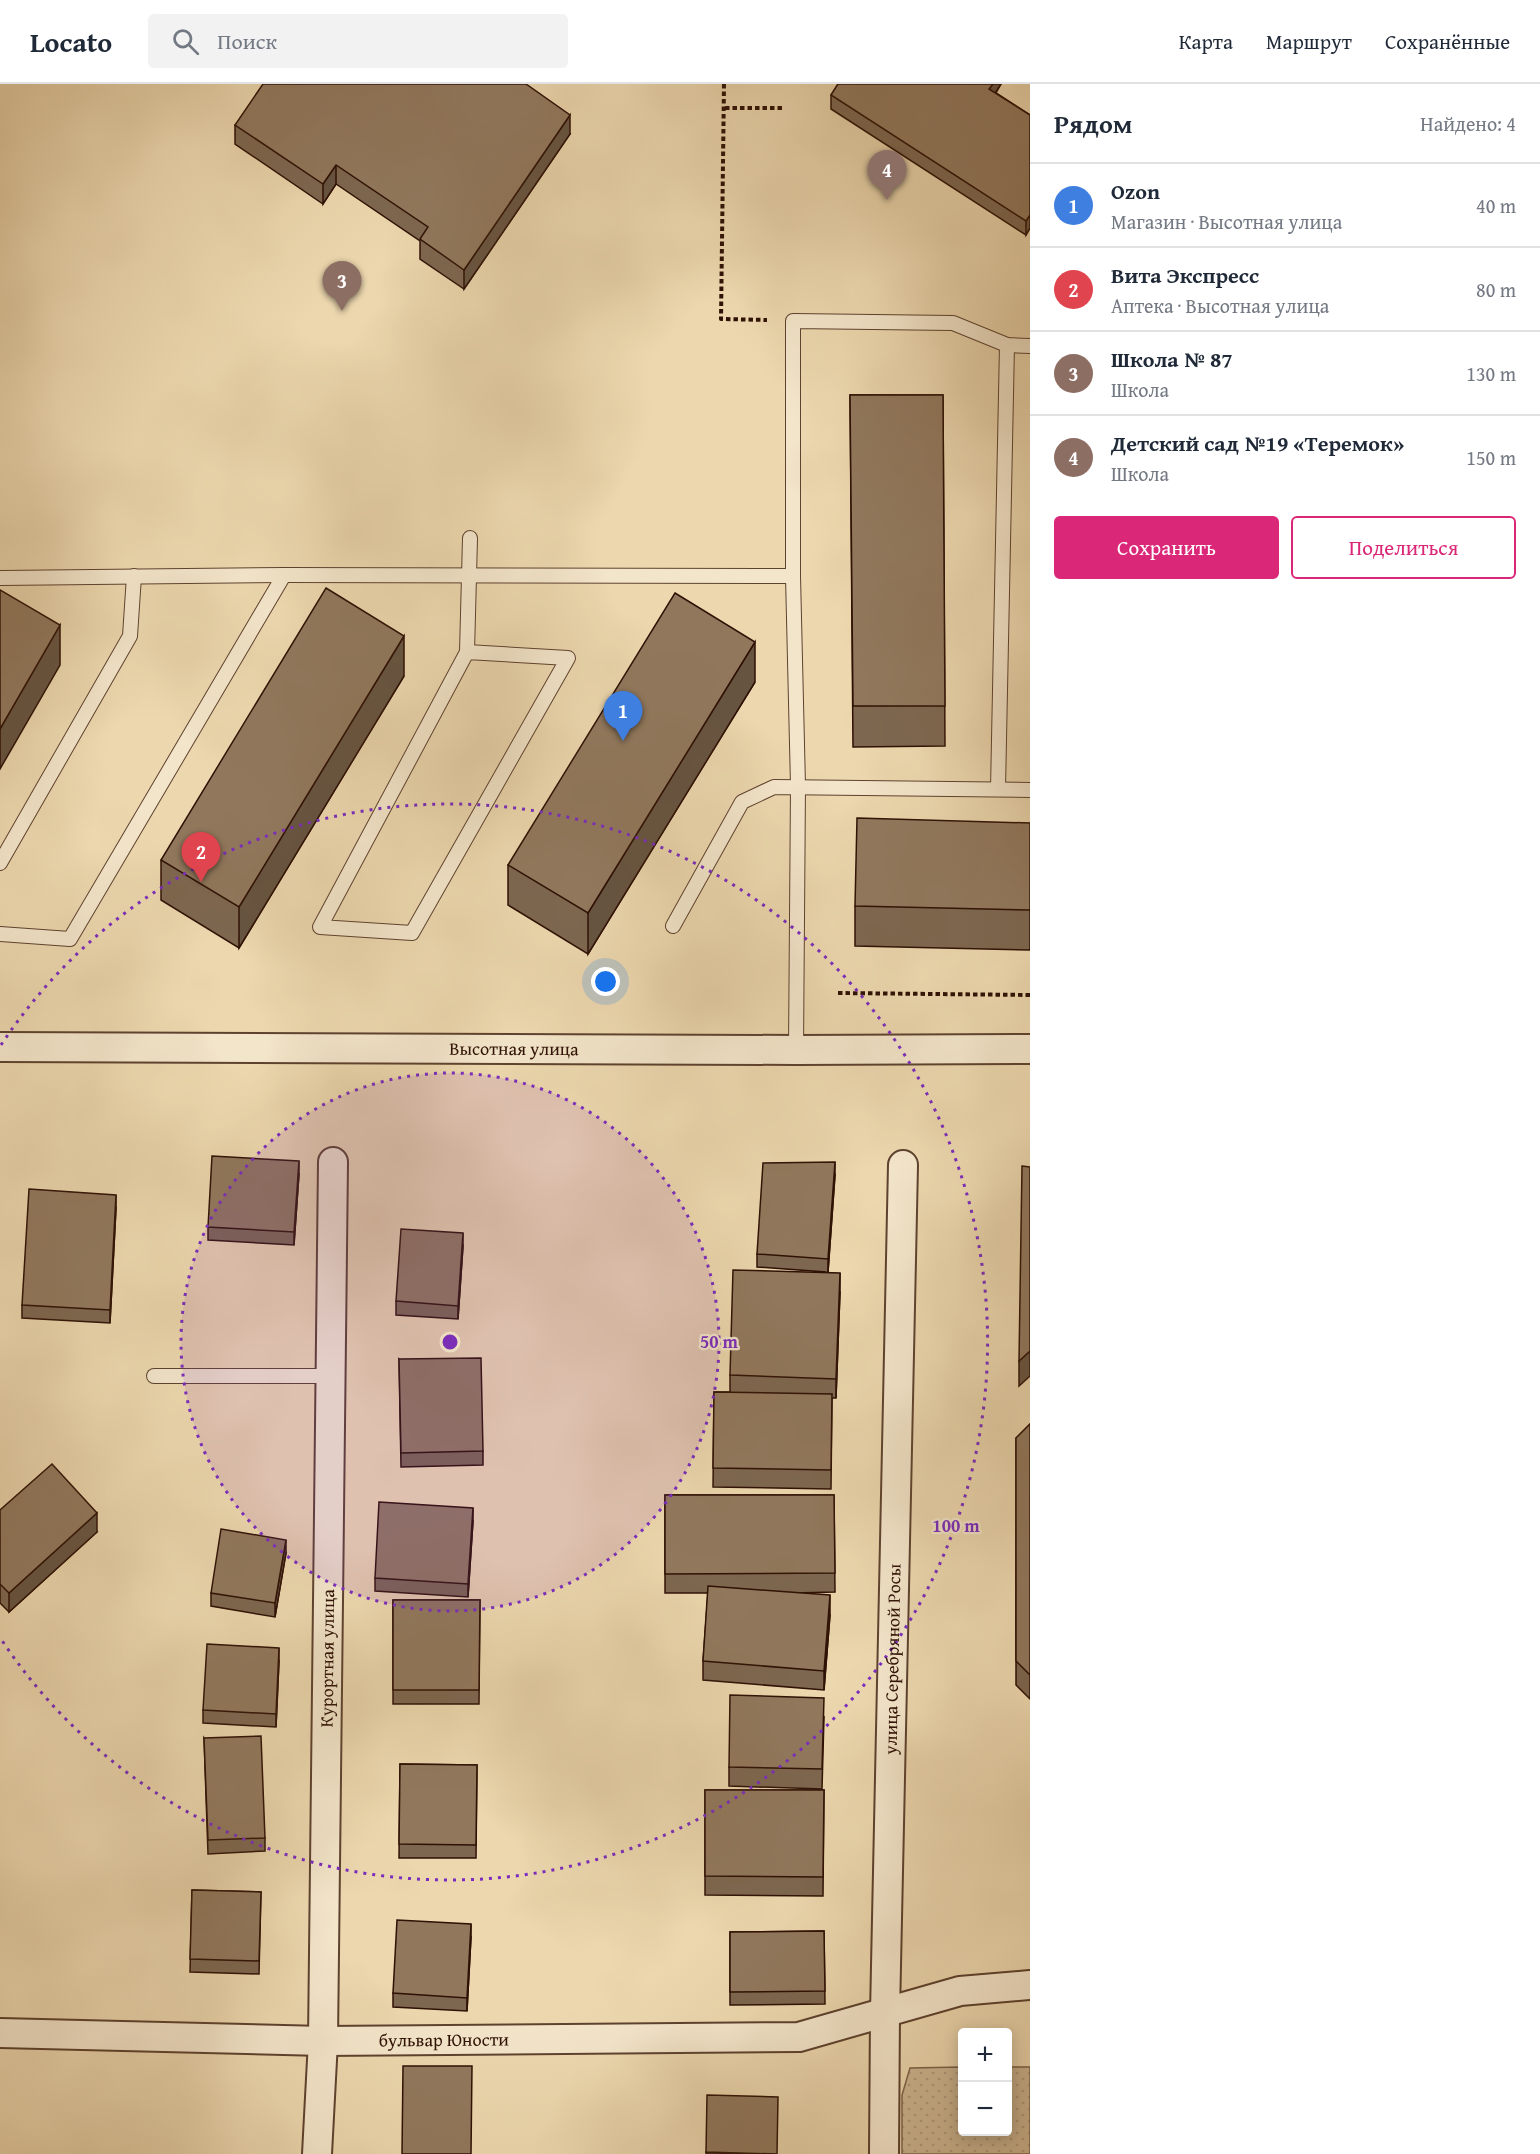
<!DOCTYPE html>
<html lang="ru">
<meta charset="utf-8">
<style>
:root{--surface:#fff;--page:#f2f2f3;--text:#1f2937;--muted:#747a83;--line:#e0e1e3;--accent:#db2777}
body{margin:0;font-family:"Gentium Book Plus",serif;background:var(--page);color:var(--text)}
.controls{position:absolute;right:18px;bottom:18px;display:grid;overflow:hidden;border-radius:6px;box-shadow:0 3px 15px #0003}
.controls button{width:54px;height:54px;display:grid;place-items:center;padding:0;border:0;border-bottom:2px solid var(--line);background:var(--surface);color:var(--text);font:30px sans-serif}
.you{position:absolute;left:606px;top:898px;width:21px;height:21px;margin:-15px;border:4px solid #fff;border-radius:50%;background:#1a73e8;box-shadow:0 0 0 9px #1a73e833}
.badge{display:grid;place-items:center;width:39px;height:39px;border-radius:50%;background:var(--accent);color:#fff;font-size:20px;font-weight:700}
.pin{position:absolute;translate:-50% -50px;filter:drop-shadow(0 2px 3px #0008)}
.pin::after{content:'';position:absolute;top:32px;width:21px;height:18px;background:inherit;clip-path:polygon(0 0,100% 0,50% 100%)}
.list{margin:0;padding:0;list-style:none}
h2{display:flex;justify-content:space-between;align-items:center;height:78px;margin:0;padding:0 24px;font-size:26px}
h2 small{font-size:20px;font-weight:400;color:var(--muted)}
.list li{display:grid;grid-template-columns:39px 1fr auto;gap:18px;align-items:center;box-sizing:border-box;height:84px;padding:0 24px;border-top:2px solid var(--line)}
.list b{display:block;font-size:22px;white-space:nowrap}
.list p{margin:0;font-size:20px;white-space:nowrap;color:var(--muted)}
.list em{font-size:20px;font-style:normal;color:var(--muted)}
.actions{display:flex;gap:12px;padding:18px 24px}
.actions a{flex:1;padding:14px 0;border:2px solid var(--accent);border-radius:6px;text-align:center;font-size:21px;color:var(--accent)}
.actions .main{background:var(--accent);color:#fff}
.icon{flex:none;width:33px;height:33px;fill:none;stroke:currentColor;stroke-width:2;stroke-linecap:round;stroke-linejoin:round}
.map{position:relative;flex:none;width:1030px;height:2070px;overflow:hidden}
header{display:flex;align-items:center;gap:36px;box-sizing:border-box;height:84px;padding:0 30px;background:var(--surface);border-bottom:2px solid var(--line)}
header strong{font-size:28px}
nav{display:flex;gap:33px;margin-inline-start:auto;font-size:21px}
.search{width:420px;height:54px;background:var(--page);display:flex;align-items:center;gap:15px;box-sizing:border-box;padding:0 21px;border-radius:6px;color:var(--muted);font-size:22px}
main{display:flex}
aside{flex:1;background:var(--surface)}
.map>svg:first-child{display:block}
.grass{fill:url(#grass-dots);stroke:#7e634b;stroke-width:1.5}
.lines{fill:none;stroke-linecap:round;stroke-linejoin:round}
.lane-casing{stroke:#5e422f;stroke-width:16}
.street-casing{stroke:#5e422f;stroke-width:32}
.path{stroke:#2f1105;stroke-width:4;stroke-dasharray:4.5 3;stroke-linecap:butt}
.lane{stroke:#f3e5ca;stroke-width:14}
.street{stroke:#f3e5ca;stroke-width:28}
.wall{fill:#7d6750;stroke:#2f1105;stroke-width:1.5}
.shaded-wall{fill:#665441;stroke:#2f1105;stroke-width:1.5}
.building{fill:#91785d;stroke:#2f1105;stroke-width:1.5}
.ring{fill:none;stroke:#7b2cbf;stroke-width:3;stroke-dasharray:3 6}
.labels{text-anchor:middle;stroke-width:4.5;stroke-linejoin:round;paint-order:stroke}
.street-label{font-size:18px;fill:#2f1105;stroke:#f3e5ca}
.centre{fill:#7b2cbf;stroke:#f3e5ca;stroke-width:3}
.ring-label{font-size:18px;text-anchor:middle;font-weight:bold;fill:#7b2cbf;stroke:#f3e5ca;stroke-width:4.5;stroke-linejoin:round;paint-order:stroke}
</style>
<header>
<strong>Locato</strong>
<div class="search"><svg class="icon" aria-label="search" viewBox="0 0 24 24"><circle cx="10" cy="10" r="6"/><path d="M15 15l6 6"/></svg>Поиск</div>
<nav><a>Карта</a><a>Маршрут</a><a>Сохранённые</a></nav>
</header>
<main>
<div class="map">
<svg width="1030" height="2070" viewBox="0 0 1030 2070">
<defs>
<pattern id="grass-dots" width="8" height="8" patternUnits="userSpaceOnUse" patternTransform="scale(1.5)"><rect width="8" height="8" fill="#ccb591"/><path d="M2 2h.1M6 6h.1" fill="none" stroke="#b09b7c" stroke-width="1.8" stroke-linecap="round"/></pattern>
</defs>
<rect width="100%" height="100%" fill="#ecd7ae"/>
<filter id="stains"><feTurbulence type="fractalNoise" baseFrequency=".00333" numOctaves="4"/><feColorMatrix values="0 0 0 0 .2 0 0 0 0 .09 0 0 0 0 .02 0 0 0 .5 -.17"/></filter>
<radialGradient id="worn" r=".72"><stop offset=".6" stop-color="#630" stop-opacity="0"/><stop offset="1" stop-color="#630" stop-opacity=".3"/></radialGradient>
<path class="grass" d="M962 1983 963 2048H1008V1983H1030V2070H902V2011L910 1984Z"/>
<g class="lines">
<defs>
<g id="lane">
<path d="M793 492V237L953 239 1007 261 1030 262"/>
<path d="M0 494 284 491 793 492 798 702 796 966"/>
<path d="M467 568 568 574 412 849 320 843 467 568 470 454"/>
<path d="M998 705 1007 261"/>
<path d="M0 779 130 552 134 492"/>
<path d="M673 842 742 718 774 703 1030 706"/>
<path d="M0 850 70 855 284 491"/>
<path d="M154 1292H329"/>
</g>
<g id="street">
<path id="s1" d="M0 963 796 966 1030 965"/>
<path id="s2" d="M0 1949 323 1957 799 1953 960 1907 1030 1901"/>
<path id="s3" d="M317 2070 323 1957 333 1078"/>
<path id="s4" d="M884 2070 885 1929 903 1081"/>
</g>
</defs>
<use href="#lane" class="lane-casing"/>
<use href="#street" class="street-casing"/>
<g class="path">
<path d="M724 0 721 235 767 236"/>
<path d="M725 24H784"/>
<path d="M838 909 1030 911"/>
</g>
<use href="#lane" class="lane"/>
<use href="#street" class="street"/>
</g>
<g class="wall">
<path d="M838 0H1001L996 9 1030 31V144L1026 151 831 25V11Z"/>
<path d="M235 41 570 50 464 205 420 175V157L336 100 323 120 235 60Z"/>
<path d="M850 311H943L945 662 853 663Z"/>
<path d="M404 592 239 864 161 816V776Z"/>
<path d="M755 598 588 870 508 821V781Z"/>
<path d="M1030 739V866L855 862V822Z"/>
<path d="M299 1090 294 1161 208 1156V1143Z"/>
<path d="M835 1091 828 1188 840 1208 836 1314H832L831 1405 713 1403 714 1308H730V1291L825 1188 757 1183V1170Z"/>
<path d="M116 1124 110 1239 22 1234V1221Z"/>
<path d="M463 1162 458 1235 396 1231V1217Z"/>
<path d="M399 1275 483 1367V1381L401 1383Z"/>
<path d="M1030 1340V1615L1016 1601V1354Z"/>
<path d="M665 1411H834L835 1508 796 1509 830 1531 824 1606 703 1596V1577L708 1509H665Z"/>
<path d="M0 1426 97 1448 9 1528 0 1519Z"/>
<path d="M473 1437 468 1513 375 1507V1494Z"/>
<path d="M286 1469 275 1533 211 1522V1509Z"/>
<path d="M393 1516H480L479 1620H393Z"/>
<path d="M279 1577 276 1643 203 1639V1626Z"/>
<path d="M824 1633 822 1705 729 1702V1683Z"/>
<path d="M204 1654 265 1754V1767L208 1770Z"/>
<path d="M400 1680 477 1681 476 1774H399Z"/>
<path d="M705 1706H824L823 1812 705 1811Z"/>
<path d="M192 1806 261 1808 259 1890 190 1888Z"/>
<path d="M824 1847 825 1920 730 1921V1848Z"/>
<path d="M471 1853 467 1927 393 1923V1909Z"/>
<path d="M706 2068 777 2070H706Z"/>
</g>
<g class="shaded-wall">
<path d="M993 0H1001L989 18V5Z"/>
<path d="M570 31V50L464 205V186Z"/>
<path d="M336 81V100L323 120V100Z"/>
<path d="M1030 131V144L1026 151V137Z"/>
<path d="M60 541V581L0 685V645Z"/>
<path d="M404 552V592L239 864V823Z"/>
<path d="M755 558V598L588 870V829Z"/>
<path d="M299 1077V1090L294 1161V1148Z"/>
<path d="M835 1078V1091L828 1188V1175Z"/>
<path d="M116 1111V1124L110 1239V1226Z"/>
<path d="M463 1149V1162L458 1235V1222Z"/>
<path d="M840 1189V1208L836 1314V1295Z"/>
<path d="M1030 1267V1292L1019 1302V1277Z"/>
<path d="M473 1424V1437L468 1513V1500Z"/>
<path d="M97 1429V1448L9 1528V1509Z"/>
<path d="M286 1456V1469L275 1533V1519Z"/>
<path d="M830 1511V1531L824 1606V1587Z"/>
<path d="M279 1564V1577L276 1643V1630Z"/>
<path d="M471 1840V1853L467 1927V1914Z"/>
</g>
<g class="building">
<path d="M263 0H526L570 31 464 186 420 155 428 143 336 81 323 100 235 41Z"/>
<path d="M838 0H993L989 5 1030 31V131L1026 137 831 11Z"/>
<path d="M850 311H943L945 622H853Z"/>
<path d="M326 504 404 552 239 823 161 776Z"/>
<path d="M0 506 60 541 0 645Z"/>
<path d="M675 509 755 558 588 829 508 781Z"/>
<path d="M857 734 1030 739V826L855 822Z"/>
<path d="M212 1072 299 1077 294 1148 208 1143Z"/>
<path d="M835 1078 828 1175 757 1170 763 1079Z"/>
<path d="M1022 1082 1030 1083V1267L1019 1277Z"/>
<path d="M29 1105 116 1111 110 1226 22 1221Z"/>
<path d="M401 1145 463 1149 458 1222 396 1217Z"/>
<path d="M733 1186 840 1189 836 1295 730 1291Z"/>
<path d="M481 1274 483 1367 401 1369 399 1275Z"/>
<path d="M714 1308 832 1310 831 1386 713 1384Z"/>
<path d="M1030 1340V1591L1016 1577V1354Z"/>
<path d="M52 1380 97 1429 9 1509 0 1500V1426Z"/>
<path d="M665 1411H834L835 1489 665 1490Z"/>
<path d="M379 1418 473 1424 468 1500 375 1494Z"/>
<path d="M221 1445 286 1456 275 1519 211 1509Z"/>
<path d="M708 1502 830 1511 824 1587 703 1577Z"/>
<path d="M393 1516H480L479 1606H393Z"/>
<path d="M207 1560 279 1564 276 1630 203 1626Z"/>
<path d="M730 1611 824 1614 822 1685 729 1683Z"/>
<path d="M261 1652 265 1754 208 1756 204 1654Z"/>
<path d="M400 1680 477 1681 476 1761 399 1760Z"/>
<path d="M705 1706H824L823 1793 705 1792Z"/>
<path d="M192 1806 261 1808 259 1877 190 1875Z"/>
<path d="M397 1836 471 1840 467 1914 393 1909Z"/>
<path d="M824 1847 825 1907 730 1908V1848Z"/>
<path d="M403 1982H472L471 2070H402Z"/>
<path d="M707 2011 778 2013 777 2070 706 2068Z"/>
</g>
<circle cx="450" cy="1258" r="269" fill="#7b2cbf" fill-opacity=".12"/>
<g class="ring">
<circle cx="450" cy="1258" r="269"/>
<path d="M1 961A538 538 0 1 1 1 1555"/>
</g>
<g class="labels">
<g class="street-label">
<text dy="6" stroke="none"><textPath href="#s1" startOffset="514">Высотная улица</textPath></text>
<text dy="6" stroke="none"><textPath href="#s3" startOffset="496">Курортная улица</textPath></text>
<text dy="6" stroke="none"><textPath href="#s4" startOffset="495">улица Серебряной Росы</textPath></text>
<text dy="6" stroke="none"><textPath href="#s2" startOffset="444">бульвар Юности</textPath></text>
</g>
</g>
<circle cx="450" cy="1258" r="9" class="centre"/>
<g class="ring-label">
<text x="719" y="1264">50 m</text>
<text x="956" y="1448">100 m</text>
</g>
<rect width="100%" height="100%" filter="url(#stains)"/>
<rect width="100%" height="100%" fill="url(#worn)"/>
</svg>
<div class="controls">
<button>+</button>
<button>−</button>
</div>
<div class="you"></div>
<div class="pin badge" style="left:623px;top:657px;background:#3f7fe0">1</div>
<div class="pin badge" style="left:201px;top:798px;background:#e0444e">2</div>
<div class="pin badge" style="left:342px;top:227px;background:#8d6e63">3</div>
<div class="pin badge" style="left:887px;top:116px;background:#8d6e63">4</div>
</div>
<aside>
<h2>Рядом<small>Найдено: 4</small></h2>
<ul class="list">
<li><span class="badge" style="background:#3f7fe0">1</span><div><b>Ozon</b><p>Магазин · Высотная улица</p></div><em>40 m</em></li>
<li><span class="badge" style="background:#e0444e">2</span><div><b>Вита Экспресс</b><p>Аптека · Высотная улица</p></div><em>80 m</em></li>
<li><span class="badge" style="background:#8d6e63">3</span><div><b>Школа № 87</b><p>Школа</p></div><em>130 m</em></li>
<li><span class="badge" style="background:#8d6e63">4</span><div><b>Детский сад №19 «Теремок»</b><p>Школа</p></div><em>150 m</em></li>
</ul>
<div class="actions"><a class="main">Сохранить</a><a>Поделиться</a></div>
</aside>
</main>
